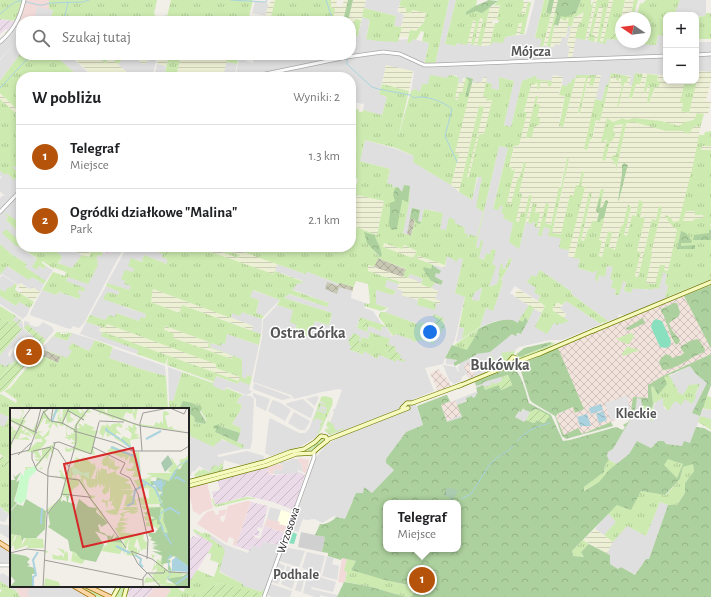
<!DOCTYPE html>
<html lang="pl">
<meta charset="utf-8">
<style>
:root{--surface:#fff;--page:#f2f2f2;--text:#202124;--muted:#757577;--line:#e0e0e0;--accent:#b45309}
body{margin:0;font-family:"Alegreya Sans",sans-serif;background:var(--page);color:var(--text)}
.controls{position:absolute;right:12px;top:12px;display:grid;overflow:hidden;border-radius:8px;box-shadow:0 2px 6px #0003}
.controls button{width:36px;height:36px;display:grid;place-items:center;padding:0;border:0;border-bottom:1px solid var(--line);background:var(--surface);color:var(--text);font:20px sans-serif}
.compass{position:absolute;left:615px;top:12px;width:36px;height:36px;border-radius:50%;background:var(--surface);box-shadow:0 2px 6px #0003;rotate:283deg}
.you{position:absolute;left:430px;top:332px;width:14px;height:14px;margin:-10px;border:3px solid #fff;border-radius:50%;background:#1a73e8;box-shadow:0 0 0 6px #1a73e833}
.badge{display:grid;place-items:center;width:26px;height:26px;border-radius:50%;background:var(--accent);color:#fff;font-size:13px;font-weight:700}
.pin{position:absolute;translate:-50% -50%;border:2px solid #fff;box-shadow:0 1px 4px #0006}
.popup{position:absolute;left:383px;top:500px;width:78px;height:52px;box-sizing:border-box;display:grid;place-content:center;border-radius:8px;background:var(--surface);filter:drop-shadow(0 1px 3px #0005);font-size:13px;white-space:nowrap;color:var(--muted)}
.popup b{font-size:15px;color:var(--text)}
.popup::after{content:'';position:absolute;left:50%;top:100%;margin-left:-8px;border:8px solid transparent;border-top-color:var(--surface)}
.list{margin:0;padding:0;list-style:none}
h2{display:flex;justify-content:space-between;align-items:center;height:52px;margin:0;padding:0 16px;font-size:17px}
h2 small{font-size:13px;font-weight:400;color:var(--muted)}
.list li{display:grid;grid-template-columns:26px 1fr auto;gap:12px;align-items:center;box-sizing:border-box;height:64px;padding:0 16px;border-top:1px solid var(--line)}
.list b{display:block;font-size:15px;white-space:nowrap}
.list p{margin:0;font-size:13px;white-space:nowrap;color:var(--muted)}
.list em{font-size:13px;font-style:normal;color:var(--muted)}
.icon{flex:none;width:22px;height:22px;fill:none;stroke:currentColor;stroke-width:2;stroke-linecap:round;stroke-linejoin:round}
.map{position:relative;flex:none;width:711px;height:597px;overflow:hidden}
.search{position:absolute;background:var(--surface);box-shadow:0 2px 6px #0003;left:16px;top:16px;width:340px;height:44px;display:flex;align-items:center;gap:10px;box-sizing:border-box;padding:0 14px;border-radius:16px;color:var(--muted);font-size:15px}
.panel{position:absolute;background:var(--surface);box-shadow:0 2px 6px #0003;left:16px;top:72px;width:340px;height:180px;border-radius:16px}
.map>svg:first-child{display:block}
.residential{fill:#e0dfdf}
.commercial{fill:#f2dad9}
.industrial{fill:url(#industrial-furrows)}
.education{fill:#ffffe5}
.religious{fill:#d0d0d0}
.military{fill:url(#military-cross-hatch)}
.construction{fill:url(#construction-cross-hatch)}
.farmland{fill:url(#farmland-rules)}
.grass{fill:url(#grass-tufts);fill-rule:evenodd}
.forest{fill:url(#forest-crowns);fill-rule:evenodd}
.cemetery{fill:url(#cemetery-stones)}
.garden{fill:url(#garden-furrows)}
.pitch{fill:#88e0be}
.parking{fill:#e2e2e2}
.water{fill:url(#water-waves)}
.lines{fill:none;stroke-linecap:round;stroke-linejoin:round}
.stream{stroke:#aad3df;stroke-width:1}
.tertiary-casing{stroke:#a9a9a9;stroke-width:4.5}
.secondary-casing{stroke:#707d05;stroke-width:5}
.primary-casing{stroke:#a06b00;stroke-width:5.5}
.tertiary{stroke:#fff;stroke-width:3}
.secondary{stroke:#f7fabf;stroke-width:3.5}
.primary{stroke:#fcd6a4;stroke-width:4}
.labels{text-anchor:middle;stroke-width:3;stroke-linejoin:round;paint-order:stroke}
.street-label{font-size:12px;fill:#222;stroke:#fff}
.quarter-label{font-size:14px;font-weight:bold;fill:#555;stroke:#fff}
.district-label{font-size:16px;font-weight:bold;fill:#555;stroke:#fff}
.inset-river{fill:none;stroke:#aad3df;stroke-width:2}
.inset-road{fill:none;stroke:#9f9d99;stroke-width:1}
.view{fill:#d62828;fill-opacity:0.15;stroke:#d62828;stroke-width:2}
.inset-edge{fill:none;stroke:#222;stroke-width:2}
</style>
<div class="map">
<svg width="711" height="597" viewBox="0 0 711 597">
<defs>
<pattern id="industrial-furrows" width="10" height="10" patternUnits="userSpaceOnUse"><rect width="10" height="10" fill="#ebdbe8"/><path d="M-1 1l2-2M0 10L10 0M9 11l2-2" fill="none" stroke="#c9bcc7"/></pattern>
<pattern id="military-cross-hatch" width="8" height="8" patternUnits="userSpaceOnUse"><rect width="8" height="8" fill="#f3e3dd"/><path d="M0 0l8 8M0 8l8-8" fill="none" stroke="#d0c2bd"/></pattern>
<pattern id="construction-cross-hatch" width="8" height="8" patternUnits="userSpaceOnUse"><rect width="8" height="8" fill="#c7c7b4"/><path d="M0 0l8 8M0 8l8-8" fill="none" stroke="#abab9a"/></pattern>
<pattern id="farmland-rules" width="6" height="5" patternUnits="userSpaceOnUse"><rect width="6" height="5" fill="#eef0d5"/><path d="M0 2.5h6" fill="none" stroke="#ccceb7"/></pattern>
<pattern id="grass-tufts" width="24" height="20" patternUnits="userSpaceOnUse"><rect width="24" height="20" fill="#cdebb0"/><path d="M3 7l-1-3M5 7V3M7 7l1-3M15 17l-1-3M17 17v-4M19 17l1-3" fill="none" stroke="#b0c997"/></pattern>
<pattern id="forest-crowns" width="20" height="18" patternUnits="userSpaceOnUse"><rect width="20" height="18" fill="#add19e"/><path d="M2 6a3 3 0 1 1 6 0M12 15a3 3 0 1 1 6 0" fill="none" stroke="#95b388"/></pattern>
<pattern id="cemetery-stones" width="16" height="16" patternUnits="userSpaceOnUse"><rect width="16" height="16" fill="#aacbaf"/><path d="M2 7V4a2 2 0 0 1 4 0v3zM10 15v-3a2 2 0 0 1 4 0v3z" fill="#92ae96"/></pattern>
<pattern id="garden-furrows" width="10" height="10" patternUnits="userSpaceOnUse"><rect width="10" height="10" fill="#cdebb0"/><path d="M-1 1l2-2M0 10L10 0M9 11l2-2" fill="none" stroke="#b0c997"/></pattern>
<pattern id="water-waves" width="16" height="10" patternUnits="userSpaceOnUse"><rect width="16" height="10" fill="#aad3df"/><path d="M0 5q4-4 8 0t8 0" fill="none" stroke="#92b5bf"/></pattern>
</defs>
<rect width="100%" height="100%" fill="#f2efe9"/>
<g class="residential">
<path d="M25 0H49V9L53 10 50 21 19 22 17 26 21 29V44H19L21 45V53L0 81V60L16 43 0 59V44L12 32 19 22Z"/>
<path d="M267 0 268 6 266 16 252 13 255 1 265 2Z"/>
<path d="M366 0H401L397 11 404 15 401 27 394 26 396 16 364 8Z"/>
<path d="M449 0H456L445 44 456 46 457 43 467 45V43L481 46 491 45 492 42 505 37 526 34 535 0H544L535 37 542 39 543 47 544 45 554 47 555 44 562 37 566 38 568 26H571L567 45 570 46 567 58 579 23 605 44 606 39 621 40V42H632L634 44 656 45 658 35 666 36V75L636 73 633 86 629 85 631 76 611 73 608 85 606 84 602 101 595 99 601 75H576L575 79 567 86 562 85 563 77 553 75 552 81 536 79 537 77 522 81 511 127 504 125 514 81 499 77V90L491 88V84L485 82 486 78 481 83H472L473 79 463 78 462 83H458L457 76 454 75 448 76 447 78 428 84 420 93 415 89 411 91 414 72 386 66 379 94 387 97 382 116 363 110 364 104 352 102 355 90 351 89V77H349V75L339 72 337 77H286L288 68 273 71 272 77H235L240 55H247L246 61 253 63 254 55 260 56 269 55H351V36H358L362 17 370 19 366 38 378 41 413 39 429 43 424 64 435 65Z"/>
<path d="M680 0H706V16L674 15Z"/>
<path d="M167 15 165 21H143L144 20Z"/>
<path d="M696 42H711V72L696 71Z"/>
<path d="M55 55H69L93 77H79Z"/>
<path d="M123 55H133L145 58 148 55H153L157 58 152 77H132L118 64 125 57Z"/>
<path d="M226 62 237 64 234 77H223Z"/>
<path d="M157 64 166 66 164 77H154Z"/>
<path d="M365 140 396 149 414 156V162L429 172 452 185 459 192 472 200 478 177H483L479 209 483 211 477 237 469 235 468 237H466L463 233 465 228 455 223 458 261V258L463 259 455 293 465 296 454 343 453 342V344L446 355 443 364 425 368 434 391 414 399 423 425 406 432 386 459V463L394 470 372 494 364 487 363 493 356 495 350 506 345 520 334 516 322 523 315 519 306 520 303 519 298 532 291 530 317 456 325 446 338 438 330 422 334 412 333 411V409H335L342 390 339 389 322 392 294 399 291 395 253 382 262 337 263 320 277 305 293 310 297 324 294 332 308 337 315 321 329 325 332 316V313L284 298 288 294 327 307 329 303 291 289 297 284 303 281 274 271 277 264 305 274 308 272 339 284 352 290 351 298 365 303 364 308 373 311 383 326 360 317 357 328 370 333 368 339 362 337 361 342 359 341 351 345 350 350 363 355 364 351 378 358 379 355 387 358 390 350 367 331 369 326 381 331 382 327H386L392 336 396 334 413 340V342L423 340 434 344 435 341 426 338 430 329 433 326 420 322 417 324 385 312 389 308 376 304V289L393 295 396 291 385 287 387 280 399 284 397 288 435 299 437 291 431 288 435 283 441 285 443 281 435 278 436 273 434 265 445 268 447 256 440 254 436 211 424 209 421 222 412 219 411 236 402 233 410 193 402 192 392 187 387 183 390 169 360 161Z"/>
<path d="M499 146 508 148 493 208 500 206H503L506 219 513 223 509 242 519 248 526 222 531 224 532 222H535L534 226 540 229 538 235 541 237 544 226 550 229 561 238 569 250 568 256 580 259 578 268 594 273V271H597L598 282 599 275 605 276 607 266 613 267V280L611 288 616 289 615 295 622 281H626L624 291 631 293 632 289 640 288 647 290 663 272 667 273 668 286 665 299 625 316 619 314 618 318 608 321 571 294 572 292 540 270 536 288 540 296 538 301 515 286 510 293 541 313 537 323H554L569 321 564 318 566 314 560 309 566 301 601 324 562 340H550L519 347 514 351 510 352 503 360 505 363 497 367 493 357 487 358 491 369 469 379 466 374 462 377 461 381 454 384 449 380 443 365 456 367 458 372H459L458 367 460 365 459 363 475 355V354L490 351 512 334H521L528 321 518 323 506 320 495 321 480 327 486 308 493 310 502 286 501 285V281L512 260 509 258 505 269 502 268 498 275H500L497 284 489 287 495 266 492 265 490 254 486 253 484 260 479 259 480 248 476 247V246Z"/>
<path d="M13 165 19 170 21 167V188L0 211V198L2 196H5L0 191V179L2 177 0 176V171L5 175Z"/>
<path d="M21 191V205L19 206 21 210V222L15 220 4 212 8 217 6 220 20 233 16 245 37 259 32 267 39 266 43 269 46 266 53 270 46 281 26 269 25 267 27 264 11 254 0 244V214Z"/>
<path d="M53 247H67L64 253 67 249 82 255 72 269 59 263 62 257 52 248Z"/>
<path d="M114 247H124L84 323 79 328 73 326 71 329 66 328 30 315 31 311 42 290 56 295 59 292 78 299V294L66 282 68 277 97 264 96 259 98 255 101 256 103 253 111 254Z"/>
<path d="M127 247H153L163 254 167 259 168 262 167 264 144 255 142 262 135 259 142 271 125 281 131 286 129 291 107 283Z"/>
<path d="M6 266 24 276 32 277 44 284 40 292 32 287 31 290 21 283 19 285 2 274 0 276V272L1 273Z"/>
<path d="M410 274 423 279 421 284 408 278Z"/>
<path d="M2 275 15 283 11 289 5 292 0 289V278Z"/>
<path d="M106 286 120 291 119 295 124 307 146 314 145 318 139 321 116 313 115 317 105 320 90 315Z"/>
<path d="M482 288 479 301H472L473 295 478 289Z"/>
<path d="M252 290 280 300 264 316 256 314 259 300 250 297Z"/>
<path d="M0 296 16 306 19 301 30 308 27 315 23 319 0 304Z"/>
<path d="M242 312 262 319 261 334 251 331 253 326 231 318 232 313Z"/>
<path d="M16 316 22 321 25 336 10 350 8 355 9 357 25 338 24 328V321L29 322 30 325 36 327 39 326 43 322 52 327 54 331 46 340 28 325 24 329 35 338 11 365 9 364 6 368 1 364H0V355L22 329 11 323Z"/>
<path d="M86 322 101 327 99 330 140 346 137 354 80 334Z"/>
<path d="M459 327 464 328 462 339 456 342Z"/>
<path d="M72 333 95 340 89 351 72 343V351L67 359 42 348 53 336 67 341Z"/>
<path d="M227 334 259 345 252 377 247 375 246 379 242 377V359L210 347 211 343 220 346Z"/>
<path d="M113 348 165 366 166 376 141 369 109 358Z"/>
<path d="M446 357 457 360V361L454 362V365L446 364Z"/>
<path d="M690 366 696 374 706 381 707 383 700 416 703 409 711 410V419L700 417 691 443 682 446 653 445 651 448 637 441 629 454 617 464 609 460 607 456 608 452 613 449 634 413 637 398 641 399 642 404 638 415 654 419 652 412 656 401 663 397 664 408 666 410 675 401 685 399 695 395 700 385 683 396 676 392 669 376Z"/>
<path d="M168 367 182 372 173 401 169 400Z"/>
<path d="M215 376 238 384 239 381 250 385 249 390 252 391 251 393 246 395 226 387 225 391 212 386Z"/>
<path d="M501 377 503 381 498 382 499 385 476 394V396L472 398H466L467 400 457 405 462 417 447 423 439 398 450 402 476 392 477 391 476 386 482 384 484 382Z"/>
<path d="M254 383 291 397V398L282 400 253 389Z"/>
<path d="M253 393 270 399 266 411 256 406V399L253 396Z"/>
<path d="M243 395 251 396 254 399 252 442 250 449H243L217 455 219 457 247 451 264 456 263 461 241 465 224 460 223 470 212 473 199 466 194 472 192 471 191 476 189 475 188 476V445L191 442 188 440V433L244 445 237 442 241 428 232 424 240 411 242 405 237 404 239 398Z"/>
<path d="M316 396 319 397 315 406 306 399Z"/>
<path d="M323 398 332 401 321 430 316 437 301 446 271 456 265 453 269 420 270 418 299 433H305L309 429 320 401 322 402Z"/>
<path d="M303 399 314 409 311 418H310L286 405 287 403Z"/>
<path d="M273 400 281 403 291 410 285 421 268 411 272 401Z"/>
<path d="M523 409 530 412 525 423 515 417 519 410 522 412Z"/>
<path d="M294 412 310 421 305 430H300L288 423Z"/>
<path d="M0 413 9 417 4 427 0 425Z"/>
<path d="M292 459H298V462L301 463 303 472 298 470 297 471 303 474H273L275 469 282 470 283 465 280 464V462L288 461Z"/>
<path d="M660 502 668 505 649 559H646L635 575 621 567 618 569 610 564V555L607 553 612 542 627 526 646 536Z"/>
<path d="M0 507 4 509 3 511 9 514 5 522 0 521Z"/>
<path d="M270 507 281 510 277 522 267 519Z"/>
<path d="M608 513 617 522 604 535 595 529Z"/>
<path d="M0 524 11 526V540L0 533Z"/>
<path d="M211 535 226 545 248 553 252 545 263 542 281 545 264 593 243 586V584L219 571 223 550 209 538Z"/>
<path d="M0 546 11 554V562L0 563Z"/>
<path d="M284 547 305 551 299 567 279 561Z"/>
<path d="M307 552 325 556 320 575 302 568Z"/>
<path d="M327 556 334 558 332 564 339 566 337 580 322 576Z"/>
<path d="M279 563 285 566 278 584 272 582V580Z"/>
<path d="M287 566 298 570V571L292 589 281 584Z"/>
<path d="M301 571 336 582 333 592 312 587 311 589 338 595 337 597H328L320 595V597H315L303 593 306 581 304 580 301 592 295 590Z"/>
<path d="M2 573 11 578V586H15L16 590 15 591 0 581V575Z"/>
<path d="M271 584 292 591 290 597H272L267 595Z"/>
<path d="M28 586H68L87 597H30L26 594 30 587Z"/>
</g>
<g class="commercial">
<path d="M25 0H49V9L37 7 34 21H21V29L17 26 19 22Z"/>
<path d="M299 458 309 460 306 474 303 472 301 463 298 462Z"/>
<path d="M276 464 283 465 282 470 275 469 273 474 268 473 267 467Z"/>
<path d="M207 482 213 508 203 512 200 515 193 511 188 488Z"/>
<path d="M247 501H251L236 546 233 545 234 539 229 537 227 543 197 524 203 516 207 512 213 510 216 515 219 514 218 511 227 509 225 515 220 517 221 521 224 522 228 506Z"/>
<path d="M267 519 280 522V524L287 526 285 533 264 526Z"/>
<path d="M342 558 347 559 345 570 347 571 345 582 343 583 339 582 338 581Z"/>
<path d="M15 586 18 587 19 586 30 587 27 594 30 597H20Z"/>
<path d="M155 586H165L171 590 166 597H145L150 594Z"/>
</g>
<g class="industrial">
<path d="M0 19 5 20 16 21 8 32 6 29 0 34Z"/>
<path d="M95 247H114L111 254H109L94 250Z"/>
<path d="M267 467 268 473 273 475 301 473 305 475 294 508 291 509 273 502 248 496 215 505 212 492 220 490 217 479Z"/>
<path d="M251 502 268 506 262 528 258 527 257 530 260 532 259 535 258 536 254 535V537L260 539 264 526 285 533 281 545 263 542 261 548 252 545 250 551 236 546Z"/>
<path d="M196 533 213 544 188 585V544L193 536 202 539 196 535Z"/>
<path d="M129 586H155L150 594 145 597H130L126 595Z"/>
</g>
<path class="education" d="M281 510 290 513 291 515 287 526 279 524 280 522 278 521Z"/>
<path class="religious" d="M301 532 325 537 322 552 298 547Z"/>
<g class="military">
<path d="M684 296 711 349V354L661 377 649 385 648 398 633 397 631 410 627 419 624 417 582 434 564 435 556 417 557 414 574 407 558 348Z"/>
<path d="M467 362 471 366 475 376 469 378 464 367Z"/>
<path d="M439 369 441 373 447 378 451 386 438 391 430 373Z"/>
<path d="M447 395 450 402 455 400 461 415 447 421 439 398Z"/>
</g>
<g class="construction">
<path d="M410 218 415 220 411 236 407 235Z"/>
<path d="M378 258 407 270 402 277 374 267Z"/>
<path d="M327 282 338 286 340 282 353 287V291L339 287 337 294 325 289Z"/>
<path d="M42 349 61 357 58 363 38 354Z"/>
</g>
<g class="farmland">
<path d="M275 0 270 21H264L268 6 271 1Z"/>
<path d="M331 0H337L336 5 342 7 344 0H348L343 21H337L333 19 330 4Z"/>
<path d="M353 0H366L358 36H351V21H348Z"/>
<path d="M554 0H558L547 46 544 45Z"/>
<path d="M594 0H597L587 40H585Z"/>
<path d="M609 0H613L603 42H600Z"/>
<path d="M625 0H634L630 18H621Z"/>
<path d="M521 1 528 2 525 14H521L522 23 520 34 516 35Z"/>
<path d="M500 5 497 20H493V17L492 24 495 23 490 45 481 46 490 7Z"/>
<path d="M399 6 407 8V12L411 13 412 10 426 13 424 22 416 31H410L409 37H399L404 15 398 11Z"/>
<path d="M599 7H603L597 42H594L595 36 592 35Z"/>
<path d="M584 12 581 23H579L572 58 567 59 570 46 567 45 574 17 577 16Z"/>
<path d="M480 18H483L477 45H474Z"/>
<path d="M560 18 563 20 567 18 570 19 565 38 562 37 560 45 555 44 554 47H550L555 25 558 26Z"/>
<path d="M473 19 476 22 471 44 467 43Z"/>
<path d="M77 55H96L106 64 109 56 132 77H95L74 59Z"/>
<path d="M133 55H148L146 58 148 60 144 65Z"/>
<path d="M159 55H169L166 66 157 64Z"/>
<path d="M181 55H228L223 77H176Z"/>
<path d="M386 65 413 71 409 91 382 84Z"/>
<path d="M696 71 711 72V80L706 101 711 102 708 114H704L702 119 699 134 705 135 702 146H711V150L701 151 695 211 703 215V218L693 221 681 229 668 286 665 284 667 274 663 272 659 289 655 288 654 289 655 285 646 283 652 254 651 253 660 207 656 220 652 219 638 278 635 277 641 252 637 251 645 218 640 217 643 202 636 216 632 215 627 236 624 235 631 208 628 205 623 226H621L615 250 609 247 612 233 610 231 608 232 602 257 599 256 602 241 599 240 602 208H600L604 189 599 212 597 222H595L590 230 587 229 585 241 581 240 592 193H589L574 258 568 256 569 250 562 248 570 196 562 234 561 235 552 234 569 159 567 158 551 225 545 224 549 204 547 203 540 229 537 228 540 213 535 212 536 204 533 203 528 223 526 222 532 196H530L525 214 518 222 516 221 522 194 519 193 525 163 524 162 520 177H518L512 204 507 203 515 170 511 171V167L509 168 514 146 527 113H524L531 84 541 81 548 82 550 86 553 75 563 77 559 94 565 96 559 121 563 127 576 77 586 78 578 113H580L588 77 591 76 593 86 596 75H601L585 149 590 139H592L597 119 600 121 611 77H617L619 80V77H621V85L623 86 618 107 624 83H627L628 76H631L629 85 633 86 630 98H632L636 84H640L643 74H647L645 82V93L648 86 650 87 648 102 653 95 655 86 659 87 657 81 658 75H666V81H696Z"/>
<path d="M453 76 459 78 458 83H462L463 78 469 81 468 97 472 83H475V81L481 83 483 78 487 77 483 97H487L486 101 492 100 484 135 479 134 469 177H467L479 106 459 192 451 185 459 154 455 153 458 100 454 99 456 91Z"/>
<path d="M0 93 21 113V118L0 99Z"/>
<path d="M357 195 384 201 377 235 351 225V220Z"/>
<path d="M384 243 402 249 404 245 417 251 413 258 383 247Z"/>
<path d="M68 247H74L91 253 89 257 67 249Z"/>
<path d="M197 247H208L238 258 240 255 219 247H229L277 264 275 271 300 280 297 283Z"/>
<path d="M419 256 445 265V268L418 259 417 257Z"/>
<path d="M367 265 402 277 403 276 415 280 438 291 435 299 441 301 439 304 419 297 418 300 401 295 403 291 397 289 400 282 368 271Z"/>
<path d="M20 283 30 290 32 287 40 292 34 301 19 293 23 290 18 287Z"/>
<path d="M153 289 253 326 252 330 182 305 179 313 151 302Z"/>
<path d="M518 289 545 306 541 313 514 296Z"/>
<path d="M557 302 562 305 560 309 566 314 564 318 552 310Z"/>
<path d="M107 324 217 364 216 368 240 377 238 381 99 331 101 327 105 328Z"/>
<path d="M165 326 209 342 208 347 233 356 232 359 173 338 164 330Z"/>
<path d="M595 529 613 542 607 553 583 540Z"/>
</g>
<g class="grass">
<path d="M0 0H23C19 14 15 24 6 35L5 33 7 31H8L16 21 0 19Z"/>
<path d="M49 0H157L154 14 156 16 161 17 143 21H50L53 10 49 9Z"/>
<path d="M171 0H253L248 21H166Z"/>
<path d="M275 0H331V7L335 9 333 19 337 21H270Z"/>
<path d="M401 0H449L435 65H424L429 43 422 41 424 32 421 31 416 40 413 39 410 43H407L410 30 416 31 424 22 426 13 412 10 411 13 406 12V8L399 6Z"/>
<path d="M456 0H477L476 6 466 12 490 7 481 46 477 45 483 19 480 18 474 45 471 44 476 22 473 20 467 45 457 43 456 46 445 44Z"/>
<path d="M498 0H523L524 4 521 14H525L528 2H531L524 34H520L522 23H519L516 35 505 37 503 43 492 42V45H490L495 23H498L499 20H497L500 5 494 6Z"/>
<path d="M544 0H549L546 13 551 14 543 47 540 46 542 39 535 38Z"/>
<path d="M581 0H591V5L592 4 594 0 585 40 575 38 579 23H581L584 12 577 16 574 17 568 40 571 26H568L565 38 569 19 567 18 566 21 563 20 560 18 561 16 576 13Z"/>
<path d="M597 0H609L600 41 603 42 613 0H625L619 26 621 27V32L619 31 618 33 613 32 611 37H608L605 44 597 42 603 7H599L598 10 592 35 595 36 594 42 588 40Z"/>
<path d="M634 0H638L633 18H630Z"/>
<path d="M646 0H680L674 15H666V36L658 35 656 45 634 44 632 43 645 42V18H636L640 3 642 4Z"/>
<path d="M364 8 396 16 394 26 402 27 398 42 378 41 366 39 370 20 362 17Z"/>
<path d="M555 12 557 14 550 47 547 46Z"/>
<path d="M706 13H711V39H696V17L705 16Z"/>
<path d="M355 19 361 20 358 36H351Z"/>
<path d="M21 53V55H55L79 77H21V113L0 93V81Z"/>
<path d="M96 55H123L125 57 118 64 109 56 106 64Z"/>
<path d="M169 55H181L176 77H164Z"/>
<path d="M228 55H239L237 64 226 62Z"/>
<path d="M696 71H699L689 113 681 111 683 103 680 102 685 81H696Z"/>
<path d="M611 73 628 76 627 83H624L619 105 617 108 622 86 621 85V77H619V81L616 80 617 77H611L600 121 596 120 592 139H590L587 150 584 149 595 99 602 101 606 84 608 85Z"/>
<path d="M635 73 643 74 640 84H636L632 98H629Z"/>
<path d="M647 74 658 75 657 81H660L659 87H655L649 103H647L650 87 648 86 645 93 644 92Z"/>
<path d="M430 75 447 78 448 76 453 75 459 78 455 99 458 100 459 93H462L466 77 473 79 455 153 459 154 451 185 429 172 413 162 414 156 396 148 365 140 360 161 390 169 387 183 393 185 392 187H398L402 192 404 185 410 186 409 203 403 233 411 236 415 220 410 218 412 208 420 210 418 222H421L424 209 443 213 440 229 446 230 449 217 455 220V223L465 228 464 233H467V237H468L469 234 477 237 483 212 476 207 482 177H477L472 200 459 192 479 106 484 107 467 177H469L479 134H484L492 100 486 101 487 97H483L486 82 492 84 491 88 499 90V77L514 81 504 125 511 127 522 81 535 76H537L536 79 552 81 551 86H548V82L541 81 539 89H537L538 83 531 85 524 112 527 113 519 145 514 146 509 167H512L511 171 515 169 507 203 511 204 518 177H520L524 162 526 163 519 193 522 194 516 221 519 222 521 213H525L529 195 532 196 519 249 509 242 513 223 503 218 504 214 501 213 503 206H500L499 210 493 209 508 148 499 146 476 246V247L479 248 481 240 483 241 479 258 484 260 486 253 490 254 492 249 496 250 492 264 496 266 489 287 497 284 500 275H498L501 264H503L502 268 505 269 509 258 512 260 501 280 503 282 501 284 502 285 493 311 486 308 480 327 462 339 464 328 459 327 465 297 455 293 463 259 458 258 457 262 447 256 445 265 419 256 417 257 418 259 434 265H432L431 269 426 273 431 281 435 283 431 288 421 284 423 279 410 274 408 278 403 276 402 277 406 269 378 258 374 267 368 265V271L400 282 399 284 387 280 385 287 396 291 393 295 376 290V304L388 308 381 311 364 306 365 303 368 304 370 303 368 284 356 281 352 291 353 287 340 283 339 284 308 272 305 274 229 247H351V225L377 235 384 201 357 195 354 207 352 209 351 220V185L356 186 358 179 351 177V89L355 90 352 102 355 103 354 108 359 110V112H362L363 110 382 115 387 97 379 94 382 84 409 91 398 138 411 91 415 89 420 92 422 84H428ZM374 238 378 242 380 257C374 253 373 247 367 243ZM384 243 402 249 404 245 417 251 413 258 383 247ZM482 288 479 301 472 300C473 294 476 290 482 288Z"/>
<path d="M576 75H596L593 86 589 85 591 77H588L580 113H578L586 78 576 77 563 127 559 126 565 96 559 95 562 85 567 86 568 83H571L572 79H575Z"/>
<path d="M536 96H538L536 104 540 105 537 118H540L539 125 534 127 532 137 526 138Z"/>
<path d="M0 99 21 118V167L19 170 14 166 12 167 20 174 14 180 7 173 5 175 0 171Z"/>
<path d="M697 113 704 114 700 128 698 126 694 127 688 134 683 131H666L634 122 626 123 616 171V164H613L614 161 611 159 612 156 616 155 623 124 615 125 613 130 615 133 613 140 610 142 605 161 602 159 607 140 606 139 604 142H601L607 118 613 122 621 119V118L627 120 634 118 661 121 679 126 685 122 694 120Z"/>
<path d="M711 131V146H702L701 150H711V223L710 226H711V230H709V233L694 240H711V279L665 298 668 286 665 284 667 274 663 272 659 289 655 288 654 289C646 290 640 288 632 289L631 293 624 291 626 282 623 281 619 295H615L616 289 611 288 613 280 610 279 613 267 607 266 605 277 599 275 598 282 595 279 597 271H594V273L578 268 580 259 574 258 589 193H592L581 240 584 241 588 229H590L592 221H597L599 213 597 212 596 210 601 189H604L600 208H602L606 200 608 201 599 240 602 241 599 256 602 257 608 232 610 231 612 233 609 247 615 250 621 226 623 225 628 204 631 208 624 235 627 236 632 215 636 216 639 200 643 202 640 217 645 218 637 251 641 252 635 276 638 278 652 219 656 220 659 206 662 208 651 253 652 254 646 283 655 284 660 265H665L664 270 668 271 677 230 672 226 665 216 666 215 671 218 673 222 679 221 694 161 699 135H704L705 132ZM686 211H695V215H703V218L694 219 693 221H683ZM681 232 691 243H681V246L695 249H677Z"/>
<path d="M567 158 569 159 552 233 561 234 570 195 573 196 576 185 579 186 582 171 584 172 581 186 585 187 569 250 559 248 561 238 548 236 550 229 544 227 541 237 538 235 546 203 549 204 545 223 551 225 559 187H561Z"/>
<path d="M533 203 537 204 535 212 540 213 537 228 534 226 535 222H532V224L528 223Z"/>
<path d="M3 212 18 221 19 220 21 222V247H53L62 257 58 263 72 268 82 255 89 257 91 253 74 247H95L94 250 103 253 101 256 98 255 96 259 98 260 97 264 98 265 88 284 68 277 66 281 85 288 84 292 79 290 78 294 81 295 79 299 59 292 56 295 42 290 53 272 65 276 66 272 55 268 56 266 54 269 42 261V263L46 266 44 269 39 266 37 270 32 267 37 258 18 246H16L2 233 6 229 15 237 20 233 6 220 8 217Z"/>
<path d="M0 244 11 254 27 264 25 267 46 281 44 284 32 277 29 280 7 266 1 274 0 272Z"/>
<path d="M153 247H197L273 274 274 271 304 282 297 284 292 290 329 303 327 307 289 294 284 298 332 313 329 325 315 321 308 337 294 332 297 325 290 322 293 310 277 305 280 300 253 290 250 297 259 300 256 313 264 316 262 319 242 312 240 316 232 313 231 318 153 289 151 302 179 313 182 305 261 334 259 345 227 334 225 344 222 343 221 346 211 343 210 347 242 359V377L246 379 247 375 252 377 250 385 239 381 238 384 216 376 214 382 167 365 168 357 165 364 137 354 138 350 101 336 103 332 238 381 240 377 216 368V364L107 324 105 328 86 322 90 315 105 320 109 315 115 317 116 313 139 321 141 317 145 318 146 314 103 299 106 293H108L109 292 118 295 120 292 106 286 107 283 129 290 131 286 124 284 125 281 121 279 125 270 133 272 134 269 128 266 131 258 142 262 144 255 167 264V259L162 257 163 254 155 251 156 248ZM165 326 209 342 208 347 233 356 232 359 173 338 174 334 164 330Z"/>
<path d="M208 247H219L240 255 238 258Z"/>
<path d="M540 270 572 292 571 294 608 321 604 323 602 322 601 324 566 301 562 305 557 302 552 310 569 321 561 324 559 323 558 325 554 323 547 334 535 327 545 306 538 301 540 296 534 292 536 288 527 282 532 275 536 277Z"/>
<path d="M15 283 17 285 15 290 34 302 30 308 19 302 16 306 0 296V289L5 292 8 287 11 288Z"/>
<path d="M419 297 436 303 435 310 417 305Z"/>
<path d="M529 305 534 308 528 321 526 317 523 323 519 320Z"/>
<path d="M0 306 16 316 11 323 0 319Z"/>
<path d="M380 312H385L417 324 420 322 438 327 442 330V333L430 329 426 338 435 341 434 344 423 340 413 342V340L396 334 393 336 379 317Z"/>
<path d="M368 320 384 325 386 327H382L381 331 369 326 367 331 390 339 388 344 390 349 385 350 389 352 387 358 379 355 377 359 364 351 363 355 359 353 360 351 357 350 362 337 368 339 370 333 357 328 358 325 366 328Z"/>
<path d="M478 329 477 333 467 351 456 347 454 345Z"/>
<path d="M57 332H60L61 334H69L61 332 72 333 67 341 53 336 45 345Z"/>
<path d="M631 333 633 334 634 337 629 344H627L616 339Z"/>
<path d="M95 340 113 347 109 358 141 369 166 376 168 409H133L129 408 131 409H11V462L0 454V425L4 427 9 417 0 413V395L1 394 16 403 17 400 4 391 10 388 38 354 58 363 61 357 42 348 67 358 72 351 68 349 72 343 89 351Z"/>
<path d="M550 342 555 343C549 348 528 357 519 359L518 357V359L516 358 517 352 524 348 517 352 522 356 552 344Z"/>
<path d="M627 347H629L640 350 623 356 622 354Z"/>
<path d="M515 350 514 356 505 364 501 353 514 351Z"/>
<path d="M9 363 11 365 0 378V364H1L6 367Z"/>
<path d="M182 372 213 383V386L225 391 226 388 243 395 239 398 237 403 242 405 240 411 232 424 241 428 240 433 221 426 216 429 215 432 244 445 243 449 222 439 218 443H216L214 447 188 435V413L194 417 195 422 204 424 206 420 198 406 182 404 179 409H169V400L173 401Z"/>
<path d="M669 375 676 388H678L677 392 683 395 689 385 700 384 695 395 696 397 692 404 685 399 681 405 675 401 668 411 663 405V398L654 403 652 412 653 421 638 415 642 405 652 408 653 403 651 387 653 386 658 394 664 377Z"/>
<path d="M501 376 512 385 485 390 483 385 485 387 491 385V383L493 382 494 384 502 381Z"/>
<path d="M324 396 332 398 333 402V401L332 403H333L321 430 316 438 321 426 320 424 323 421 316 418 314 421 313 420 317 410 325 414 327 408 321 405 320 408 325 410V411L321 410 322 409 320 408 319 410 317 409 319 402 321 404V403L325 405V403L320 401 321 397Z"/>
<path d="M706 396 711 397V410L702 408Z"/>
<path d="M334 403 328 421 333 424 336 431 343 428 344 429 330 435 325 431 326 428 328 429 329 428 326 426Z"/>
<path d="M700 416 711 419V430L698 422Z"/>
<path d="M321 437 326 439C323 444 316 446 313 451H308V448Z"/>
<path d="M668 458 683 464 678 479 663 465Z"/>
<path d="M609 460 617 464 599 482 583 491 584 487 604 472 605 465Z"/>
<path d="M0 463 11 470V494L10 497 11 498V515L3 510 4 509 0 507Z"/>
<path d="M693 463 694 471 685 483V493L677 505H668L660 502 646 536 627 526 613 542 604 535 616 522 608 513 617 505 641 491 666 495 680 479 683 467Z"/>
<path d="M203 469 212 473 196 477 194 475 199 470 201 471Z"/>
<path d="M247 497 257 499H248L216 507 214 506 212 499 213 498 215 505Z"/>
<path d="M194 529 203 534 204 532 211 535 210 538 224 548 223 550 225 551 219 572 243 584V586L262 592 263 589 265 592 263 595 220 583 190 597H166L171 590 165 586H175L183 592 197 570 214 577 219 563 210 560 212 554 208 553 213 544 193 531Z"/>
<path d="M583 540 589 544 581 552 584 557 573 556 572 551Z"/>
<path d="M347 559 356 561 351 570 417 588 412 596 406 597 368 586 345 582 347 572 344 571Z"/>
<path d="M0 581 15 591 16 590 20 597H0V593L2 590 0 589Z"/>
<path d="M75 586H86L108 597H95Z"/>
<path d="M121 586H127L123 597H115V596Z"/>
</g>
<g class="forest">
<path d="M348 0H353L348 21H343Z"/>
<path d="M488 0 498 1 482 13 476 11 466 15V12L475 6 487 1Z"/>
<path d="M549 0H554L551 14 546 13Z"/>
<path d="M558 0H581L576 13 565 17 561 16 558 26 554 24 557 14 555 12Z"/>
<path d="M466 77 473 79 468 97H465L469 81Z"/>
<path d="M624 163 628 165 627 168 619 200 618 201 622 174V165Z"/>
<path d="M404 185 410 186 408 202 403 200H402L397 229 391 230C388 221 389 222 390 213 390 210 390 206 390 203L395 201 393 195 395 188 398 187 402 192Z"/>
<path d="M600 197H601L600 208H602L606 200 608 201 604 218 601 219 600 222H597L599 213 597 212 596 210Z"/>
<path d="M412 208 420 210 418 221 421 222 420 224 416 223 415 220 410 218Z"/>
<path d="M709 230H711V240H693L694 235 709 233Z"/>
<path d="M681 231 686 233 692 241 691 243H681V246L695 245V249H677Z"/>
<path d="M364 232 374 235 380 247 382 256 380 257 367 243Z"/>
<path d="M432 265 441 271 439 274 436 273 435 277 443 281 441 285 431 281 423 269 424 267 431 269Z"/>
<path d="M711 285V349L684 296Z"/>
<path d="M674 303H677L680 312 679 316 669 323 671 329 680 340 679 343 676 345 672 338 663 314 661 312V309Z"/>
<path d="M525 317 528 321 521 334 517 333 516 336 512 334 490 352 476 354V355L455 366 454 365V362L457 361V360L445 358 452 345 467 350 477 333 478 329C488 324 507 315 518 323L519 320 523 322Z"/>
<path d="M643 318 645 323 630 330 626 329V328Z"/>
<path d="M697 339 699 340 705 349 704 352C690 357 678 369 663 370L662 369 659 362 661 358 666 354 671 356 672 358 682 355 684 353 680 347 690 341Z"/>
<path d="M550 342 552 344 522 356H519L517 354 524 348Z"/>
<path d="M558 348 584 409 575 413 573 407 557 414 556 417 564 435 578 428 582 434 611 422 613 426 566 439 562 436 555 416 533 403 530 400 520 368 521 365 525 362Z"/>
<path d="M711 354V385L700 416 692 413 707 383 696 374 690 366 664 377 667 384 658 395 653 386 651 387 653 403 652 408 642 405 641 399 637 398 635 411 631 410 633 397 648 398V385L661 377Z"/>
<path d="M511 367C521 370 526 393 529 403L525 405 521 412 519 411 515 417 524 422 526 420 534 423 537 420 544 423 549 416 536 409 530 412 523 409 525 405 529 403 551 415 563 441 570 440 616 427 623 430 625 427 623 425 628 422 634 413 613 449 608 452 607 456 609 460 605 465 604 472 584 487V491L599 482 609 470 629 454 637 441 651 448 658 441H664L666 444 682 446 684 441 690 443 696 427 704 428 711 432V597H337L344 582 368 586 406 597 412 596 417 587 385 580 351 570 356 561 342 558 341 560 328 556V553L322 552 325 537 315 535 320 524C325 525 333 521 336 517L345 519 356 493H363L364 487 372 493 394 470 386 463V459L406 432 423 425 417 406 446 395H447L450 401 441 405 447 422 462 417 457 405 467 401 466 398 472 396 473 398 476 396V394L478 393 476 388 483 385 485 390 499 385 501 390 512 385 508 375 484 382 482 384 476 386 475 382ZM668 459 683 464 677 478 664 465ZM693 464 694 471 685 483V493L677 505H668L649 559H646L635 575 621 567 618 569 610 564V555L589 544 581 552 584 557 573 556 572 551 617 505 631 510 641 491 665 495 680 479 683 467ZM386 503H458V549H386Z"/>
<path d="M183 401 192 403 197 406 200 405 202 408 200 412 206 422 205 424 195 422 194 417 188 413V409H179Z"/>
<path d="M217 425 240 433 237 442 215 432 216 429 213 428 214 426Z"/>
</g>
<path class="cemetery" d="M447 487 458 490 453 500 444 495Z"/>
<g class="garden">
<path d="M612 32 618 33 617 38H621V40L607 39 608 36H611Z"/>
<path d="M153 247H166L172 249 171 253 168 252 166 255 155 251 156 248Z"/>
<path d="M434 314 443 318 445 330 434 325 436 319 433 317Z"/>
<path d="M360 317 368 320 366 328 358 325Z"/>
<path d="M0 319 11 323 13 320 17 323 20 319 21 320 17 325 22 329 0 355Z"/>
<path d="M27 324 46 340 7 388 0 393V378L35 338 24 328Z"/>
<path d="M353 333 360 336 359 341 361 342 357 350 360 351 359 353 350 350 351 346 349 344V337L351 338Z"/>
<path d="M388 344 396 347 395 351 401 355 400 358 405 360 404 362 396 359V362L387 358 389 352 385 350V348L390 349Z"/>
<path d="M492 355 497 367 491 369 487 358Z"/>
<path d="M508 375 512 385 501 390 499 386 504 383 502 377Z"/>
<path d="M536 409 550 416 544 423 537 420 534 423 526 420 530 412Z"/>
<path d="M2 456 11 462V470L0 463V459Z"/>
<path d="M221 463 223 464V470L212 473 210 472 212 467H213L215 465 219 467Z"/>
<path d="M220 583 262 594 261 597H190Z"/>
</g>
<g class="pitch">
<path d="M656 319 662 321 671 341 670 346 666 348 660 347 651 327 653 321Z"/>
<path d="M292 532 297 534 294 544 288 543Z"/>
</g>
<path class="parking" d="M627 396 630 409 627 415 611 421 605 403Z"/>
<g class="water">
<path d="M601 404 603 410 591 414 589 408Z"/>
<path d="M603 411 607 420 599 423 596 414Z"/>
<path d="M587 414 591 426H580L577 417Z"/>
</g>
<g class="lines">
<g class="stream">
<path d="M230 0 265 2 267 0"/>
<path d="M326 0 333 21"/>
<path d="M0 14C5 10 12 3 18 1 29 0 39 9 49 3L83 2 89 0"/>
<path d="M64 21 68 2"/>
<path d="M347 58V64L350 67 372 87 378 89 410 95 414 98C424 94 444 102 452 109L445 136 457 162"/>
<path d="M0 88 31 55"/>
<path d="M517 441C532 427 531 429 550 423"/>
<path d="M509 450 513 446"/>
<path d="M461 499 471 494 488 467 495 459 508 451"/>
</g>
<defs>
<g id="tertiary">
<path d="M0 42C14 30 20 18 24 0"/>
<path d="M696 55 711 54"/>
<path d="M250 77 347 57 383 52 400 54 424 65H432L666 56"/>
<path d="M0 212 21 190"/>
<path d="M0 565H11"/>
<path d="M264 597 314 458V451"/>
</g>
<g id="secondary">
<path d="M593 331 711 282"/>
<path d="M539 354 595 330"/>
<path d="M517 362 541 353"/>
<path d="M507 364 513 357 516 358 517 361 516 364 513 365 510 361"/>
<path d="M459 386 512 364"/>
<path d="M402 408 407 403H412L461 385"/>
<path d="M188 482 264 462 290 452 304 449 315 442 321 436 326 437 327 441"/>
<path d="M188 486 267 465 296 454 313 453C318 447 324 444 329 439L408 408"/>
<path d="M113 597 119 586"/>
<path d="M124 597 127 586"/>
</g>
<g id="primary">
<path d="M0 543 11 550"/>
<path d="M74 586 93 597"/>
<path d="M87 586 110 597"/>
</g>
</defs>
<use href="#tertiary" class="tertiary-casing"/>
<use href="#secondary" class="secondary-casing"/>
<use href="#primary" class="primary-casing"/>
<use href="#tertiary" class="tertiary"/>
<use href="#secondary" class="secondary"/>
<use href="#primary" class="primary"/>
</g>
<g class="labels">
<g class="street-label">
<text transform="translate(288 530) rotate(-71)" y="4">Wrzosowa</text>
</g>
<g class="quarter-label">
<text x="531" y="56">Mójcza</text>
<text x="636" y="418">Kleckie</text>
<text x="296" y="579">Podhale</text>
</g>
<g class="district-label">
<text x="308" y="338">Ostra Górka</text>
<text x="500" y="370">Bukówka</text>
</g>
</g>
<g transform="translate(10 408)">
<rect width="179" height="179" fill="#f2efe9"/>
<path d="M10 0 14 3 11 11 17 7 14 11 16 13 13 17 23 22 27 13 26 24 34 1 38 2 39 0H48L50 2 44 8 39 5 44 6 45 1 40 0 35 5 43 14 50 12 47 11 51 1 49 10 51 9 52 14 53 0H67L70 5 73 4 70 1 71 0 74 4 79 0 91 5 81 0H94L97 7V0H122L125 6 124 0H128L125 13 122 4 121 6 116 4 113 10 122 15 144 18 146 14 149 16 151 13 153 16V4L156 3 160 6 155 8 158 20 162 18 163 21 179 24 125 17 127 21 124 24 128 23 124 25 130 27 126 28 131 30 120 32 122 26 117 21 115 23 116 20 119 21 118 17 123 20V16L104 10 103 12 102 10 91 5 89 7V4L80 1 79 3 83 4 75 5 73 7 75 6 77 9 75 8 73 11 75 13 70 11 66 21 71 19 68 18 69 15 74 19V15L85 20 81 22 88 23 86 27 82 26 86 28 83 39 78 38 83 39 85 47 65 42 63 46V42L61 41 62 43 57 44 55 42 56 38 57 41 63 40 65 36H61L62 34H65L61 30 60 32 54 29H60L56 28V26L57 21V27H61L62 23V25L64 26 63 22 58 21 61 20 58 18V20L55 21 57 19 55 17 51 18 47 14 48 20 43 15 40 21 38 18 42 15 35 16 36 11 34 10 24 28 12 18V23L16 21 14 25 18 24 22 29 11 25 8 31 17 29 20 32 3 31 1 42 0 26 2 27 0 25 3 22H1L0 19H4L2 21 7 23 9 18 0 13V10L10 11 13 4ZM61 4 66 9 63 14 64 13 67 7 69 10 63 21 53 14 56 7 57 15 62 14 59 10 62 13 64 11 60 9ZM98 13 96 19 98 16 100 19 102 16 110 15V17L112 15V20L107 18 106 21 112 27 106 25V29L101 27 97 29 96 23 92 31V27L89 25 92 17 95 18ZM40 21 39 27 34 30 37 33 28 44 32 50V41L44 36 43 48 40 51 43 46 40 43 38 49 36 48 38 50 31 62 29 60 33 59 37 51 35 49 26 60H18L16 63 15 59H25L30 53V52L29 53H26L25 51H31L25 49 26 47 22 44H16L27 34H32V31H24L28 23 34 24 28 25 33 29ZM103 38 120 46 129 44 131 69H122L125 63H118L115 60 121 61 124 57 122 54 119 56 120 47 116 53 114 48 112 50 97 43ZM95 44 93 51 99 46V51L102 50 98 57 103 50 101 56 104 51 105 58 111 59 106 62V66L120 72 115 75 120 76 122 81 107 82H124L120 88 124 87 127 97 114 98 117 87 114 86 109 102 114 101 113 99H127L128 102 122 103H128L129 107 128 104 123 106 118 104 113 106 115 107 112 110 120 111 111 112 119 113H109L112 108 109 106 120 102H109L107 107 100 106 95 103 105 101 103 97 101 98 103 91 101 94 98 92 97 101 95 94H92V91L96 93 100 91V75L99 83 94 87 92 83 96 77 93 79 92 75 90 80 89 75 85 80 84 75V79L79 80V77L78 80 75 70 73 73 68 65 66 68 63 66 62 70 66 69 67 71H72L79 87 86 88 82 91 91 104 93 102 92 105 98 114 93 111 69 73V77L63 81 61 86 64 87 61 91 60 87 54 89 52 87V91L36 105 35 142 39 144 35 145V119L36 102 50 91 55 73 51 70 50 75 51 70 47 69 43 67 50 69 51 65 48 63 51 62 55 69 59 59 60 65V60L63 59 66 49 70 51 69 56 73 49H76L73 50 74 52 76 50 83 57 84 54 86 60 81 71H85L87 61V75L88 59 90 65 91 60 97 62V66L106 63 100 60 99 63 98 58H93V55L91 57ZM177 47 179 52 174 54 173 58H169L167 66 159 73 149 69 135 70 142 68 136 65H162L158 63 163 56 161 52V49L167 58 171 55 169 52 176 50ZM141 70V77L148 83 155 82 147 85 152 86 150 90 156 94 153 112 158 122V126L156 127 159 126 160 131 155 128 152 119 147 120 152 121 151 124 145 119 136 118V114H141L135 112 134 108H137L133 104H138L137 108 143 107 140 110H145L142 111H147V115L151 117 149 119 152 117 149 113V103L141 100 134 102 131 98 153 99 150 96 131 97 130 93H137H127L129 89 133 90V87L139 91V81H144L128 80 124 72ZM109 114H117H113L118 116 111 118 117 120 111 122 117 123 108 124 134 127 133 131 136 132 133 133 138 134 136 140 139 141H132L133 142 131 143 127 130 124 139 127 140V145L129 141 130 143 126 148 116 147 118 142 120 144 118 141 119 130 114 147 113 141 110 146 91 143 96 136 97 139V133L112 135 113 140 114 133 118 130 112 133 105 120 109 119 107 117ZM0 126 6 127 0 138 8 127 15 130 13 131 11 139 16 130H21L18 137 5 142 3 136 0 143ZM47 140 54 142 55 146 56 143 58 145V153L43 151 42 146 47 148 52 147 54 150V146ZM63 143 66 144 65 151 66 146 75 152 72 156 61 153ZM141 146 152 150 151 155 155 152 153 159 158 162 175 166 168 169 169 172 158 170 156 173 158 174H154L165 176 166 173 174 176 166 175 163 179H140L135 178 157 177 145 176 151 173 134 175 136 169 143 171V167H138L146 165 147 160 142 163 145 154V160L147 152 149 151 150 154 151 150 145 147 143 151ZM35 170 49 174 50 178 34 179Z" fill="#cdebb0" fill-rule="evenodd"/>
<path d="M176 52H179V159L164 148 158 151 161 153 159 156 162 163 158 162V155L151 156 152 148 142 143 152 144 142 140 146 139 142 138 149 137 142 136 146 134 140 132 142 130 139 128 137 122 138 125H145L151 117 147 116V111L143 113V116L140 115H143L140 112 145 110 135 106 139 100 151 99 149 112 152 116 153 124 158 125 153 112 154 101 149 97 153 94 149 89 152 84 148 83 145 77H141V73H146L147 69 159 73 165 62 170 61ZM11 64 6 74 10 72 4 93 7 95 0 103V72H5L3 66 5 69ZM56 88H59L58 94 65 96V104L69 91 79 99 87 100 86 104 98 115 91 119 90 116 88 117 90 124 94 125 98 128 99 127 101 129 105 125 102 132 99 130 101 133 107 128 113 135 94 133H98L97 128 85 123 94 137 86 154 71 151 65 144 60 143 58 132 38 119 40 116 38 105 50 91 52 94 53 92 57 94ZM16 91 36 103 35 121 26 130H14L12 133 11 128 8 127 6 131 7 127 0 126V104L7 96 13 98ZM0 145 16 148 20 151 17 154 20 157 17 158 25 160 26 166H22L23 179H0L5 173 0 167ZM179 164V178L163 179 166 177 157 171 173 168Z" fill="#add19e"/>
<path d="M158 47 163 56 155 64 151 55Z" fill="#aacbaf"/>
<path d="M24 58 27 62 19 70 16 91 11 96 5 93 11 65 14 68V63ZM64 59 73 65 79 64V71L72 66 71 69 68 65 65 68 61 62Z" fill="#c8facc"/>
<path d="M107 28 111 31 113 28 120 31 121 40 104 30ZM21 130 33 131 34 140H17Z" fill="#cdebb0"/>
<path d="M176 52H179L173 56 171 54V55L170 57 168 59 167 62 166 63V65L161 72H159L160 74H158L156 72 155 73 156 74 152 80 153 85V87L149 89 151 92 149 94 151 93 154 100 152 106H150L151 110 149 113 151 116 152 117 153 119 154 123 153 125 158 126V122L157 129 159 130V132L161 133 162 138V145L161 147 162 148 160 151 157 150 159 155V162H161L160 168 157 169 160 170 158 171 162 174 159 173 157 169 160 167 157 151 162 145V138L153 125 149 112 150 106 154 100 149 93V89L153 85 142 74 152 71 153 76 155 72H156L158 74H160L159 73V72L171 54 174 55ZM166 149 179 159V164L162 163V152Z" fill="#aad3df"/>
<path class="inset-river" d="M42 14 47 0M97 20 96 22 110 31M111 31 123 42M136 31 151 23M101 39 124 48M124 45 129 58 130 71 145 80 149 89M165 71 167 69 175 74M117 98 123 95 125 82 136 76M154 103 160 100 170 106M31 116 32 100M106 138 120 145M125 147 131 151 130 156 133 159M166 176 179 167M23 179V169L26 167 23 152 28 144"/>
<path class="inset-road" d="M80 0 131 18 179 25M160 0 174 6 177 0M57 2 74 12M33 3 40 13M13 11 21 0M0 12 27 25M41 13 43 0M41 13 52 15 65 22M89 13 114 14M52 16 59 0M64 23 106 35 122 43H171L179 38M25 24 31 0M43 35 49 34 81 46 89 14M0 38 13 12M42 39 48 42 59 59M83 39 115 55 110 65 120 70 128 86 138 132 137 151M22 43V51L27 62 38 68 69 72 81 90M23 43 41 39M132 43 130 15 133 5 159 0M0 47 19 42 33 5 39 0M8 47 21 35M25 59 41 40M51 86 79 89M79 89 87 99M87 99 95 110M37 105 38 61 45 35M95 110 116 140M121 143 128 156 137 165H154L155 162M121 143 142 151 159 164 179 165M0 145 17 141 35 143M34 152 133 172M138 165 151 179M33 179 37 106 51 89 66 34V17L79 0M133 179V170L137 165"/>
<path class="view" d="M123 40 143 123 73 139 54 56Z"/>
<rect width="179" height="179" class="inset-edge"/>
</g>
</svg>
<div class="controls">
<button>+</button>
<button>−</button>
</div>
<svg class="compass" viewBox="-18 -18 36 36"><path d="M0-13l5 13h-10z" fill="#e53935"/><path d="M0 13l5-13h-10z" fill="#757577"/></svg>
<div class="you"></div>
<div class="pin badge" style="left:422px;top:580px">1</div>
<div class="popup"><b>Telegraf</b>Miejsce</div>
<div class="pin badge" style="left:29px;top:352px">2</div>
<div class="search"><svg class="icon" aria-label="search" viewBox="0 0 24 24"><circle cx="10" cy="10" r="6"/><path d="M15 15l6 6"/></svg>Szukaj tutaj</div>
<section class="panel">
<h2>W pobliżu<small>Wyniki: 2</small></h2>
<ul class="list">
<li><span class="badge">1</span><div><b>Telegraf</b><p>Miejsce</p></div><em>1.3 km</em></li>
<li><span class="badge">2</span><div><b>Ogródki działkowe &quot;Malina&quot;</b><p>Park</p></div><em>2.1 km</em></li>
</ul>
</section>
</div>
